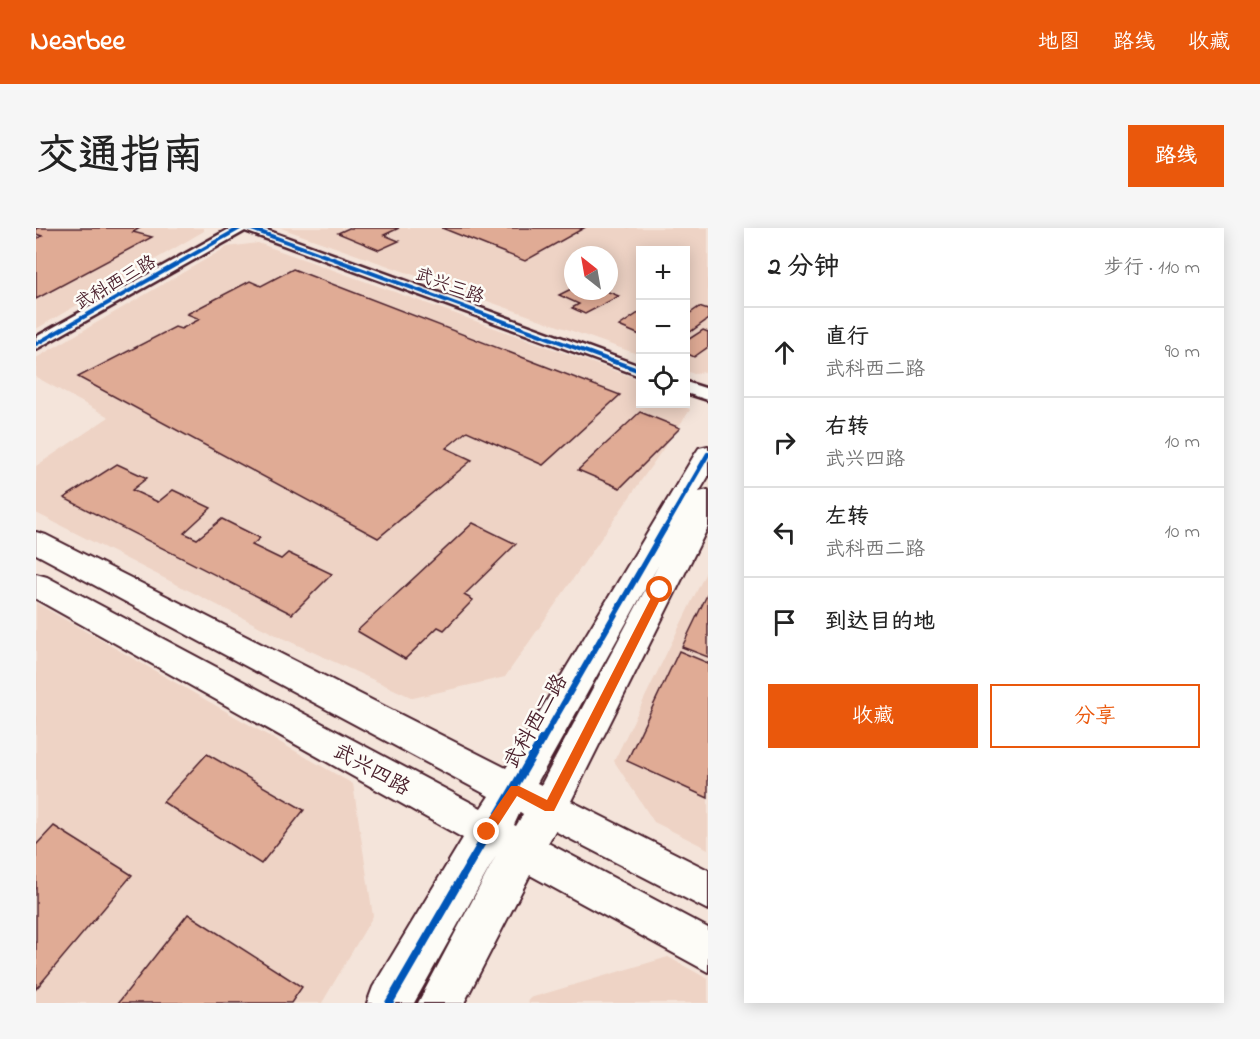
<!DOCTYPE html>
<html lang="zh">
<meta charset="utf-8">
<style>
:root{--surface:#fff;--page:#f6f6f6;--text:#222;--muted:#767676;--line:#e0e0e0;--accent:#ea580c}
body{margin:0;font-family:"Indie Flower","LXGW WenKai TC",sans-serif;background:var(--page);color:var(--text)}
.controls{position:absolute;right:18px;top:18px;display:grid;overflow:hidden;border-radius:0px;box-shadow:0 3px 15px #0003}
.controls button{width:54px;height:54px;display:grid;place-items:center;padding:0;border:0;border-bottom:2px solid var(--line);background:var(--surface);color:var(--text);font:30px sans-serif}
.compass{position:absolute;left:528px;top:18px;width:54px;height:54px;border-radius:50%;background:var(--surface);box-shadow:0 3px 15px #0003;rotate:329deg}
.stop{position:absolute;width:18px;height:18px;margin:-14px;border:4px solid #ea580c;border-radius:50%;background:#fff}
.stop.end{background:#ea580c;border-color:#fff;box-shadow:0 2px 6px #0008}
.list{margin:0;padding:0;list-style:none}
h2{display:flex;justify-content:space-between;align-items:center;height:78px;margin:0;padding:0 24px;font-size:26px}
h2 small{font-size:20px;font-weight:400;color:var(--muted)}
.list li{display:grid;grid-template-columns:39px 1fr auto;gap:18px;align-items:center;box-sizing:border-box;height:90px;padding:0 24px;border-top:2px solid var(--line)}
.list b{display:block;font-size:22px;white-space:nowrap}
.list p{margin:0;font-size:20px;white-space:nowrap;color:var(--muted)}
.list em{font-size:20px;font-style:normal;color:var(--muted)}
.actions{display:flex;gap:12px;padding:18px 24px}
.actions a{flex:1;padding:14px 0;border:2px solid var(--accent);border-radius:0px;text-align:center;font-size:21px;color:var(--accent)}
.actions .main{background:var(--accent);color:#fff}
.icon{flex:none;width:33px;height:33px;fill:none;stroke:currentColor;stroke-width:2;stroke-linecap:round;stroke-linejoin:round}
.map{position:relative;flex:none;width:672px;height:775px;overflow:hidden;border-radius:0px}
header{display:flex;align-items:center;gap:36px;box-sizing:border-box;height:84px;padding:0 30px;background:var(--accent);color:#fff}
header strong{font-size:28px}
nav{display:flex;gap:33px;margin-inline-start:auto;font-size:21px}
.intro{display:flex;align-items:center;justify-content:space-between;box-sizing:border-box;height:144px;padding:0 36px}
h1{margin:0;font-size:42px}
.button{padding:15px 27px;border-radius:0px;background:var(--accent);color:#fff;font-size:21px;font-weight:700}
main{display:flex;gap:36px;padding:0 36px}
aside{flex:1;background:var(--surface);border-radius:0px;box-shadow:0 3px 15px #0003}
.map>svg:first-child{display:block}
.built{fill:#eed3c5;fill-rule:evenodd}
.building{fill:#e0ab95;stroke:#4a1f2b;stroke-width:1.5}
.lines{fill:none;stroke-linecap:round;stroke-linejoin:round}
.street-casing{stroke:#4a1f2b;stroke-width:5}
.secondary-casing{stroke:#4a1f2b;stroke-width:4}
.street{fill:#fdfcf7;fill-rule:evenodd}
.secondary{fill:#fdfcf7;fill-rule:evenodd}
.cycleway-far3-casing{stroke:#fdfcf7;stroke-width:6}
.cycleway-far2-casing{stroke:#fdfcf7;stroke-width:8}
.cycleway-far1-casing{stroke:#fdfcf7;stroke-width:10}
.cycleway-casing{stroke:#fdfcf7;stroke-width:11}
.cycleway-far3{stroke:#0057b8;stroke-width:4}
.cycleway-far2{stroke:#0057b8;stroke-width:4.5}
.cycleway-far1{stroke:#0057b8;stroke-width:6}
.cycleway{stroke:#0057b8;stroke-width:8}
.route{fill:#ea580c}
.labels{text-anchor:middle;stroke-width:5;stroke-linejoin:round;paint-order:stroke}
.far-street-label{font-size:18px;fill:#4a1f2b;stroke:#fdfcf7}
.street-label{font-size:21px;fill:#4a1f2b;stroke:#fdfcf7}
</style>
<header>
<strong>Nearbee</strong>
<nav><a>地图</a><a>路线</a><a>收藏</a></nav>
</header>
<div class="intro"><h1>交通指南</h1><a class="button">路线</a></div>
<main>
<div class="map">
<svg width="672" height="775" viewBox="0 0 672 775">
<rect width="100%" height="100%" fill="#f4e4da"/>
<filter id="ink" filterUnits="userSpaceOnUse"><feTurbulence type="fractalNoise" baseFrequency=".0167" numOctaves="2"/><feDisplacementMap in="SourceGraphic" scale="12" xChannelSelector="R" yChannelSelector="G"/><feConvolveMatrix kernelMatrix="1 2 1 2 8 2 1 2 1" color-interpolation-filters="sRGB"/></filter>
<g filter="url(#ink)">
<g class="built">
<path d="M0 0H168V3L0 101Z"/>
<path d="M245 0H672V143L658 146 650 143V22H604V127ZM537 27H573V63H537Z"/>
<path d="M222 15 604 152V176H648L654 182 469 449 377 470 244 409 0 285V238L73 189 0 149V130L191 19Z"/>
<path d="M672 340V621L618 594 578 533Z"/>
<path d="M0 375 317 556 337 688 286 775H0Z"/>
<path d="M632 729 672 751V775H492L494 770Z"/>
</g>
<g class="building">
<path d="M0 0H104L97 4 116 9 0 71V11L6 8 0 6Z"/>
<path d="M313 0H363L348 7 363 13 343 22 302 5Z"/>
<path d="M406 0H548L489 33Z"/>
<path d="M257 41 584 167 507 237 431 203 410 220 436 232 342 310 42 149 139 99 145 101 164 91 151 86 214 53 225 58Z"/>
<path d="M537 60V63H570L583 68 549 86 536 80 543 76 523 67Z"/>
<path d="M663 79 672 82V91L650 107V88Z"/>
<path d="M604 84V107L583 98Z"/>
<path d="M667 102 672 104V119L658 129 650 125V113Z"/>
<path d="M604 184 644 200 584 260 542 242Z"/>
<path d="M81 236 111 250 96 262 122 274 137 262 175 280 148 305 161 311 186 291 224 310 216 317 245 331 252 325 296 346 256 386 28 270Z"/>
<path d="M437 295 480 316 428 367 437 372 408 402 402 399 369 431 321 403Z"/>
<path d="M672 365V429L646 419Z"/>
<path d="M643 423 672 435V570L591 533Z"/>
<path d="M171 526 268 582 225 636 127 574Z"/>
<path d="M18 598 96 647 0 761V617Z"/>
<path d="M152 686 266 759 255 775H82Z"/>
</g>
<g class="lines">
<defs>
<g id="street">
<path d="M195 0H225L604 138V148L209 3 0 121V109Z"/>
<path d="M650 154 672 161V172L650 165Z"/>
</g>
<path id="secondary" d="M672 218V249L663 264 672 262V299L535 573 672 642V682L519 603 512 615 672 700V744L494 647 428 775H382L460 628 378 775H331L337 759 427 610 0 371V346L11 349 445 580 453 568 0 326V304L10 307 470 540 659 226 663 220ZM623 336 505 557 501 555ZM484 584 487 586 480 598 478 597Z"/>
</defs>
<use href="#street" class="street-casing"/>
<use href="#secondary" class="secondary-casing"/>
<use href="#street" class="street"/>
<use href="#secondary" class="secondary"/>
<defs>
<g id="cycleway-far3">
<path d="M213 0 581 135"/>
<path d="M0 116 204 0"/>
</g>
<g id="cycleway-far2">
<path d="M577 133 604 143"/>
<path d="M628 302 672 226"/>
</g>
<path id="cycleway-far1" d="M506 513 628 301"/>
<path id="cycleway" d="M353 775 506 511"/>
</defs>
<use href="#cycleway-far3" class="cycleway-far3-casing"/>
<use href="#cycleway-far2" class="cycleway-far2-casing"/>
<use href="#cycleway-far1" class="cycleway-far1-casing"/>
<use href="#cycleway" class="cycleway-casing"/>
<use href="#cycleway-far3" class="cycleway-far3"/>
<use href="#cycleway-far2" class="cycleway-far2"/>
<use href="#cycleway-far1" class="cycleway-far1"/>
<use href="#cycleway" class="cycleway"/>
</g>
</g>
<path class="route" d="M624 359 629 362 518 583H509L481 568 455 608H446V600L475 558H483L511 572 619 362Z"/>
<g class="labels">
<g class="far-street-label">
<text transform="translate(79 54) rotate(-30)" y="6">武科西三路</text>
<text transform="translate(414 57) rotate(20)" y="6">武兴三路</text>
</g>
<g class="street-label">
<text transform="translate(499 493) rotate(-60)" y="7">武科西二路</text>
<text transform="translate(336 541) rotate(29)" y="7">武兴四路</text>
</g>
</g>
</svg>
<div class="controls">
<button>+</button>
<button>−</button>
<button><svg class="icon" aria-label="locate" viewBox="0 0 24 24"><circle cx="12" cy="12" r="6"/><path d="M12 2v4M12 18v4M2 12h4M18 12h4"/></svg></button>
</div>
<svg class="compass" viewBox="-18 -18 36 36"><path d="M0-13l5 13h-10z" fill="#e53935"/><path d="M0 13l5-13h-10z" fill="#767676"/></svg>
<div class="stop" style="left:624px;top:362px"></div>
<div class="stop end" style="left:451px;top:604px"></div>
</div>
<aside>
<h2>2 分钟<small>步行 · 110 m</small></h2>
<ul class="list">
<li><svg class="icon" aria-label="ahead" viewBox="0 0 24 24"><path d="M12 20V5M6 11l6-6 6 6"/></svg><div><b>直行</b><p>武科西二路</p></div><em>90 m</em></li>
<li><svg class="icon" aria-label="right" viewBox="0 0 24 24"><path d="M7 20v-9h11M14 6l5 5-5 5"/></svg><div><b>右转</b><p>武兴四路</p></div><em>10 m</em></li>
<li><svg class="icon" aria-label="left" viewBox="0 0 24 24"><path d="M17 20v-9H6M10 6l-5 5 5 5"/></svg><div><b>左转</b><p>武科西二路</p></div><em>10 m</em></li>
<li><svg class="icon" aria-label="arrive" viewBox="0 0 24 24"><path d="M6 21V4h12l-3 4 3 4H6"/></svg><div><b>到达目的地</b></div></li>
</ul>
<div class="actions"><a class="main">收藏</a><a>分享</a></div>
</aside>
</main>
